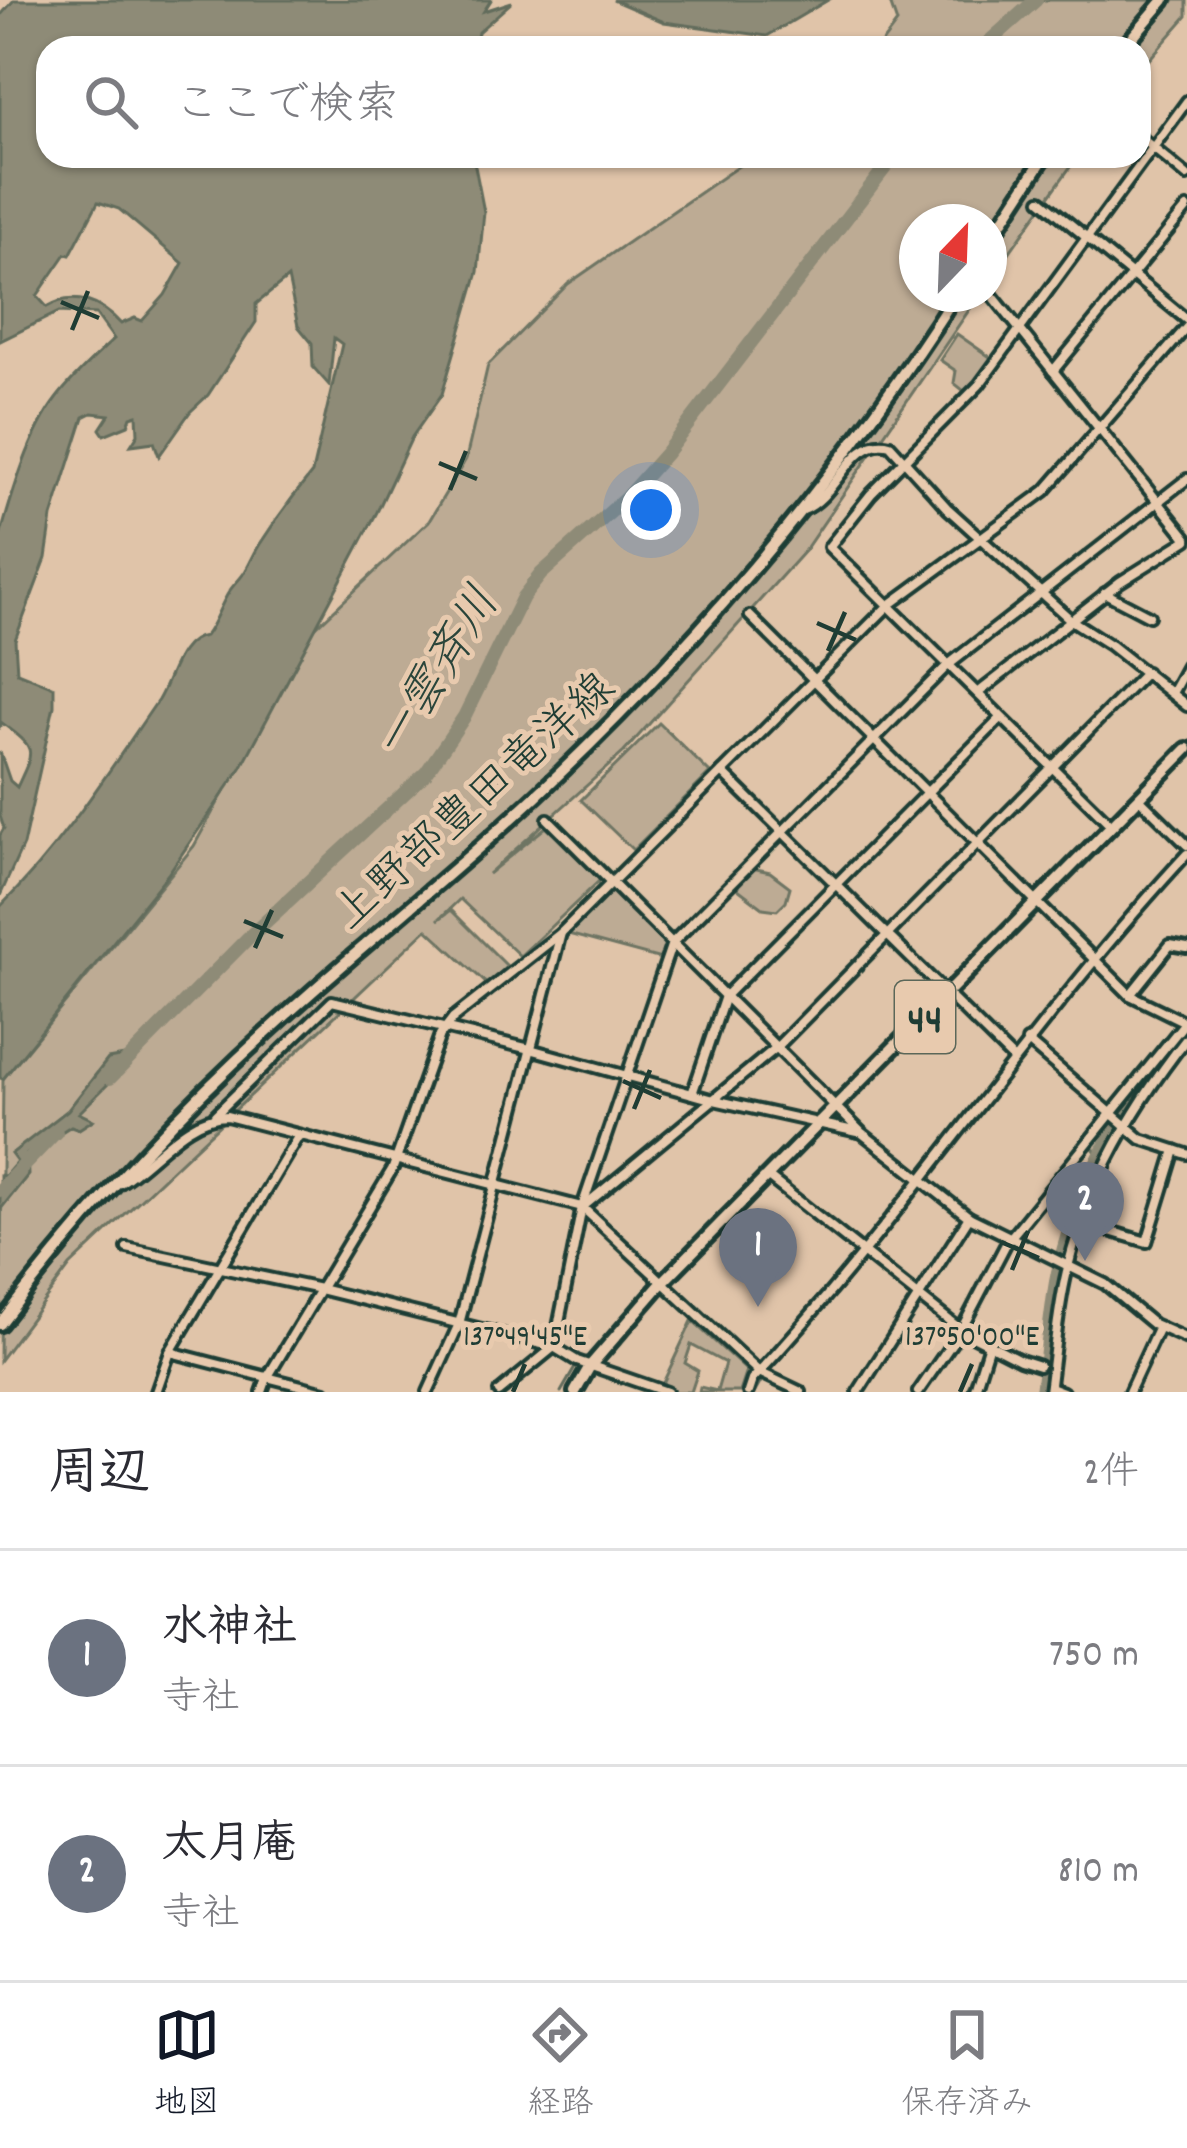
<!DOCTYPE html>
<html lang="ja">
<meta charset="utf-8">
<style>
:root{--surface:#fff;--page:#f7f7f7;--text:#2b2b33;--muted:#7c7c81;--line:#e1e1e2;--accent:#111827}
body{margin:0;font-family:Dekko,"Klee One",sans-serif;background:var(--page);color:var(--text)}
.compass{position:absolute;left:899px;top:204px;width:108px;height:108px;border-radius:50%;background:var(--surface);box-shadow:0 3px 9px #0004;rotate:23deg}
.you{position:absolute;left:651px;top:510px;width:42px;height:42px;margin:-30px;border:9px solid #fff;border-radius:50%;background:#1a73e8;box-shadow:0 0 0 18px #1a73e833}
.badge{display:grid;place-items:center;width:78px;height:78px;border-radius:50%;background:var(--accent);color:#fff;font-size:39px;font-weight:700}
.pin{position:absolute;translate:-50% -99px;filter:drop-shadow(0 3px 6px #0008)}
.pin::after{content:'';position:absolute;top:63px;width:42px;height:36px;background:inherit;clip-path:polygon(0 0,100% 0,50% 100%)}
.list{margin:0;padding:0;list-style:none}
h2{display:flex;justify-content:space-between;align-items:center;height:156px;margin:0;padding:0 48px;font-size:51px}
h2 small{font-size:39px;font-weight:400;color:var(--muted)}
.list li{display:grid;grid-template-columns:78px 1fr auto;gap:36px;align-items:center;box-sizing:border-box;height:216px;padding:0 48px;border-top:3px solid var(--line)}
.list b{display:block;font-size:45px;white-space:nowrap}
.list p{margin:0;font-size:39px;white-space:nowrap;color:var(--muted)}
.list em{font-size:39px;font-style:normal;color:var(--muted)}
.icon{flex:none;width:66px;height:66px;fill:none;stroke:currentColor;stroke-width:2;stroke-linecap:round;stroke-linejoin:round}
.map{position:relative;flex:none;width:1187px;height:1392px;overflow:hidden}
.search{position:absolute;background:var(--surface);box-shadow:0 3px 9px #0004;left:36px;right:36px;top:36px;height:132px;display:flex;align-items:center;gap:30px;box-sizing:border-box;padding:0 42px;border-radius:36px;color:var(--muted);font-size:45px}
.sheet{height:588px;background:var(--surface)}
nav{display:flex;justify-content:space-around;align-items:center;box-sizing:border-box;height:168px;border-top:3px solid var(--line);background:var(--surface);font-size:33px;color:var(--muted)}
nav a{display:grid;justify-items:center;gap:6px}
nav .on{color:var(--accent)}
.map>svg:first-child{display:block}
.green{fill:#bdab94;stroke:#6e7464;stroke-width:3}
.water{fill:#8e8b77;stroke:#626c5c;stroke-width:3;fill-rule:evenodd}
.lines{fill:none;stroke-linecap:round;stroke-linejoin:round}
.stream{stroke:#626c5c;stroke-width:3}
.river{stroke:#8e8b77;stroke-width:14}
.minor-casing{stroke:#1f3d34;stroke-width:16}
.major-casing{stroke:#1f3d34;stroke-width:20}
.minor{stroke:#e8caae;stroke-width:8}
.major{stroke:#e8caae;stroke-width:10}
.ticks{fill:none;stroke:#1f3d34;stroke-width:4.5}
.labels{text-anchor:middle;stroke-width:10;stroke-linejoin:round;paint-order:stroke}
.shield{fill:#e8caae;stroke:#5b6759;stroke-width:3}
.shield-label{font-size:42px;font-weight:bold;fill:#1f3d34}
.street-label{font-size:45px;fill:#1f3d34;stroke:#e8caae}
.water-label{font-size:48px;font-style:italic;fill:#2a453b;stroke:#e8caae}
.ticks-label{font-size:30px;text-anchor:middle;fill:#1f3d34;stroke:#e8caae;stroke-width:10;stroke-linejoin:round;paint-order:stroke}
</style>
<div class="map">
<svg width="1187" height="1392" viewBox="0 0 1187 1392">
<rect width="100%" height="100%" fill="#e0c4a9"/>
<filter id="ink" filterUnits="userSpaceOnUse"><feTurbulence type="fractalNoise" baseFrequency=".00833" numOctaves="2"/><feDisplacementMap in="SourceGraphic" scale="24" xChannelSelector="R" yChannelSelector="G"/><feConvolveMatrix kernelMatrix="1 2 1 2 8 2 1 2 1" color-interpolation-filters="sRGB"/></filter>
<g filter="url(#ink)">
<g class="green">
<path d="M889 0H1187V16L1139 71V48H878L897 23Z"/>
<path d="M753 156H1078L989 281V222H917V294H980L805 550 624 752 488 874 546 827 600 880 520 956 460 899 438 920 451 910 507 966 488 985 427 929 70 1266 0 1360 3 1079 194 846 314 629 429 521 466 459 488 365 568 284Z"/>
<path d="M957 334 993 359 981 381 964 391 954 383 956 371 940 360Z"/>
<path d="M659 723 710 773 633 850 581 800Z"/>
<path d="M752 868 770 872 790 887 786 901 777 910 763 908 738 889V880Z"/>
<path d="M612 889 667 945 661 959 568 934Z"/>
<path d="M1161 1055 1166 1056 1125 1122 1079 1215 1070 1213 1096 1152 1088 1141 1128 1101Z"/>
<path d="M692 1321 747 1371 740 1392H699L700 1387 717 1391 725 1363 691 1345 685 1363 698 1371 691 1392H676L662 1385Z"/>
</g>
<g class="water">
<path d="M14 0H491L484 11 512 2 478 32 475 48H48V156H473L484 212 478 272 442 394 412 437 377 512 241 768 168 874 3 1079 0 1078V907C62 845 109 771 158 700 171 679 178 639 205 636 217 621 222 598 234 585 251 567 248 563 260 544 276 519 293 496 312 473L342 344 334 338 329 385 313 367 312 343 298 326 288 278 256 304V322L208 395 190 412 159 456 154 442 131 445 138 434 137 415 131 417 128 425 104 435 100 429 109 415 92 413 84 417 52 517 46 558 15 640 17 672 54 687V706L23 845 0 896V835L4 828 0 816V752L10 781 17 787C35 749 37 749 2 723L0 726V537C12 495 29 434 56 399 73 376 95 357 114 339L96 314 59 312 0 341V16ZM98 202 119 209 183 263 165 295 142 321 135 318 121 324C102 303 74 290 47 307L37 296 66 254 70 255Z"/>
<path d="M613 0H828L767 36 664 22Z"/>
<path d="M125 1056 120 1072 79 1113 93 1120 79 1129 71 1126 27 1154 28 1175 0 1210V1175L5 1176 17 1162 11 1154 68 1110 108 1059Z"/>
</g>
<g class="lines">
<g class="stream">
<path d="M871 1253 1095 965 1187 863"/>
<path d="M769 1371 865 1260"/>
<path d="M561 1392 576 1366 650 1392"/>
<path d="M755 1392 763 1378"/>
</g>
<g class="river">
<path d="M982 48 1036 0"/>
<path d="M110 1078 247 939 426 773 464 717 523 597 541 574 626 498 666 453 894 156"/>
<path d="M0 1190 56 1132"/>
<path d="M1042 1392C1047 1355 1050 1318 1056 1282 1073 1191 1126 1096 1187 1029"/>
</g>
<defs>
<g id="minor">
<path d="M1139 136 1187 176"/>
<path d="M1041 200 1187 320"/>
<path d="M989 291 1187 538"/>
<path d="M1053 371 1187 208"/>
<path d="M803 510C837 498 852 434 890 445L947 508 1071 620 1110 645 1187 706"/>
<path d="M1105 593 1149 616"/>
<path d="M750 616 1130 995 1187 1023"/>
<path d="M978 693 1120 582 1187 540"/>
<path d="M1172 693 1187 666"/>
<path d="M722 772 1013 1059"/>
<path d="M1140 799 1187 845"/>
<path d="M548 819 862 1133 969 1217 1105 1284 1153 1324 1187 1339"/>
<path d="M1112 826 829 547 871 494 979 385 1187 101"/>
<path d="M1130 995 1170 945 1187 948"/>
<path d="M1027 1041 1141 1139 1187 1154"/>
<path d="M692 1094 725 996 1001 718"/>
<path d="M215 1115 332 1001 530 1049 714 1100 858 1132"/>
<path d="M767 1176 961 1330 1020 1360 1039 1366"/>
<path d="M120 1183C152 1164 187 1116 227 1116L582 1207 759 1372 801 1392"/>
<path d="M584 1206 777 1047 1146 672"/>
<path d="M1082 1223 1147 1242 1175 1150"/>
<path d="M127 1248 320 1289 554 1347 577 1361 667 1392"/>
<path d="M170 1352 325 1392"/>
<path d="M1050 1387 1063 1392"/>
<path d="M156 1392 170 1352 299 1135"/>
<path d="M262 1392 267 1378 393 1168 440 1035 453 1018 561 933 888 606 1045 491 1187 327"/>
<path d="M428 1392 459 1324 561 933"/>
<path d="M499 1392 554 1347 582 1207 672 943 947 666 1187 479"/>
<path d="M748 1392 752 1380C908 1214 1032 1021 1187 854"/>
<path d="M858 1392 969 1217"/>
<path d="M918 1392 961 1330 1007 1242 1187 1020"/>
<path d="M974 1392 989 1344"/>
<path d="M1049 1392C1054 1355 1057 1317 1065 1280 1084 1190 1131 1109 1187 1038"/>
<path d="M1129 1392 1159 1327"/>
</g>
<g id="major">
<path d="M1123 48 1164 0"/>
<path d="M989 242 1045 156"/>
<path d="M0 1324C82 1215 175 1115 277 1023 362 945 453 874 537 795 697 645 838 479 956 294"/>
<path d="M575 1392 590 1366 661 1284 1187 749"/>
</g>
</defs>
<use href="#minor" class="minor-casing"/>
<use href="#major" class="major-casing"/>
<use href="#minor" class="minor"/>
<use href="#major" class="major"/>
</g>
</g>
<path class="ticks" d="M61 302 99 318M72 330 88 291M439 463 477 479M450 490 466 451M817 623 856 640M828 651 845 612M244 921 283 937M255 948 272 910M623 1081 661 1098M634 1109 650 1070M1001 1242 1039 1258M1012 1270 1028 1231M513 1392 525 1364M960 1392 972 1364"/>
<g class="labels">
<rect class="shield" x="895" y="981" width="60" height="72" rx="9"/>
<g class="shield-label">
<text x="925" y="1032">44</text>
</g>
<g class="street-label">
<text transform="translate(472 799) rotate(-42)" y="16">上野部豊田竜洋線</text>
</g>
<g class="water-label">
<text transform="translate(434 671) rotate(-58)" y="17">一雲斉川</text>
</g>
</g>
<g class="ticks-label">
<text x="525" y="1345">137°49'45"E</text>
<text x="972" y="1345">137°50'00"E</text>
</g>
</svg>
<svg class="compass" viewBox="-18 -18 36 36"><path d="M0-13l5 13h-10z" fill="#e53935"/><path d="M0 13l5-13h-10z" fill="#7c7c81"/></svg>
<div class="you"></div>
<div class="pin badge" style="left:758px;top:1307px;background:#6b7280">1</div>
<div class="pin badge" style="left:1085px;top:1261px;background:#6b7280">2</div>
<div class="search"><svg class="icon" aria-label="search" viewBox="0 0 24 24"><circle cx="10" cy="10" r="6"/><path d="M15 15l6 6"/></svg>ここで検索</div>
</div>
<section class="sheet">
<h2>周辺<small>2件</small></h2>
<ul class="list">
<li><span class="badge" style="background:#6b7280">1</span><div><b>水神社</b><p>寺社</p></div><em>750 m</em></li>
<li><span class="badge" style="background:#6b7280">2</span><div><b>太月庵</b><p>寺社</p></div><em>810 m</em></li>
</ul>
</section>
<nav>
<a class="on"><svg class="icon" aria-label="map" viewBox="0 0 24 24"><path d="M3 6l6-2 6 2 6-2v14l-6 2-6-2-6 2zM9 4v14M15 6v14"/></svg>地図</a>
<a><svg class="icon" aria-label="directions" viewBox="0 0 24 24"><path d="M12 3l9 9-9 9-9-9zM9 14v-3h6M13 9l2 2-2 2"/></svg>経路</a>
<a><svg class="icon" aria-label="saved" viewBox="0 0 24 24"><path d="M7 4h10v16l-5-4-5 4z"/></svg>保存済み</a>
</nav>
